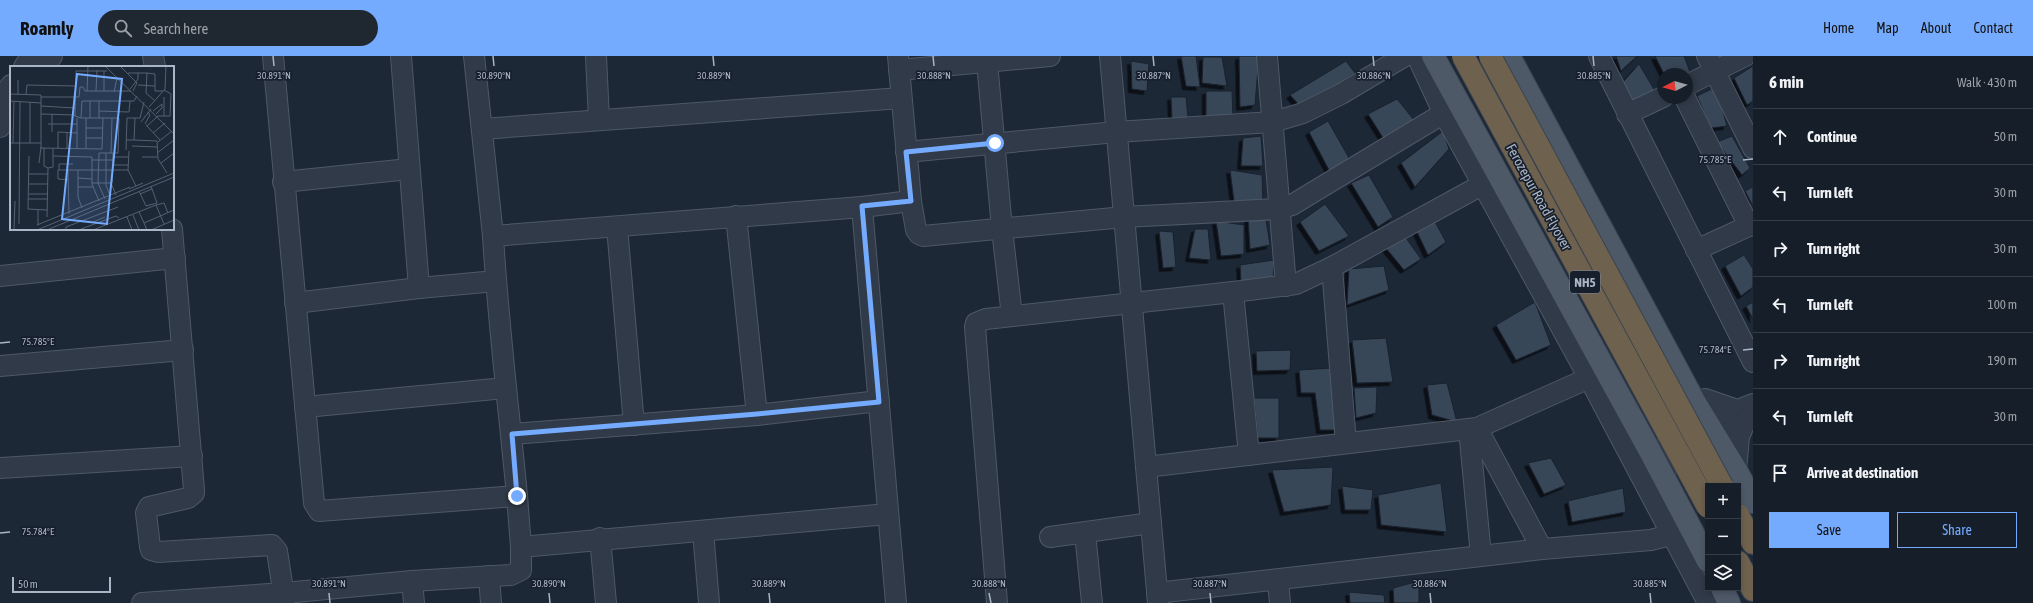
<!DOCTYPE html>
<meta charset="utf-8">
<style>
:root{--surface:#161e29;--page:#1f2731;--text:#f1f3f6;--muted:#9ea2a8;--line:#353c46;--accent:#75abff}
body{margin:0;font-family:"Asap Condensed",sans-serif;background:var(--page);color:var(--text)}
.controls{position:absolute;right:12px;bottom:12px;display:grid;overflow:hidden;border-radius:0px;box-shadow:0 2px 6px #0003}
.controls button{width:36px;height:36px;display:grid;place-items:center;padding:0;border:0;border-bottom:1px solid var(--line);background:var(--surface);color:var(--text);font:20px sans-serif}
.compass{position:absolute;left:1657px;top:12px;width:36px;height:36px;border-radius:50%;background:var(--surface);box-shadow:0 2px 6px #0003;rotate:264deg}
.scale{position:absolute;left:12px;bottom:10px;width:99px;box-sizing:border-box;padding-left:4px;border:2px solid #aab5c5;border-top:0;font-size:11px;line-height:14px;white-space:nowrap;color:#aab5c5;-webkit-text-stroke:3px #171f2c;paint-order:stroke}
.stop{position:absolute;width:12px;height:12px;margin:-9px;border:3px solid #75abff;border-radius:50%;background:#fff}
.stop.end{background:#75abff;border-color:#fff;box-shadow:0 1px 4px #0008}
.list{margin:0;padding:0;list-style:none}
h2{display:flex;justify-content:space-between;align-items:center;height:52px;margin:0;padding:0 16px;font-size:17px}
h2 small{font-size:13px;font-weight:400;color:var(--muted)}
.list li{display:grid;grid-template-columns:26px 1fr auto;gap:12px;align-items:center;box-sizing:border-box;height:56px;padding:0 16px;border-top:1px solid var(--line)}
.list b{display:block;font-size:15px;white-space:nowrap}
.list em{font-size:13px;font-style:normal;color:var(--muted)}
.actions{display:flex;gap:8px;padding:12px 16px}
.actions a{flex:1;padding:9px 0;border:1px solid var(--accent);border-radius:0px;text-align:center;font-size:14px;color:var(--accent)}
.actions .main{background:var(--accent);color:#111}
.icon{flex:none;width:22px;height:22px;fill:none;stroke:currentColor;stroke-width:2;stroke-linecap:round;stroke-linejoin:round}
.map{position:relative;flex:none;width:1753px;height:547px;overflow:hidden}
header{display:flex;align-items:center;gap:24px;box-sizing:border-box;height:56px;padding:0 20px;background:var(--accent);color:#111}
header strong{font-size:19px}
nav{display:flex;gap:22px;margin-inline-start:auto;font-size:14px}
.search{width:280px;height:36px;background:var(--page);display:flex;align-items:center;gap:10px;box-sizing:border-box;padding:0 14px;border-radius:22px;color:var(--muted);font-size:15px}
main{display:flex}
aside{flex:1;background:var(--surface)}
.map>svg:first-child{display:block}
.building{fill:#394658;stroke:#19212e;filter:url(#shadow)}
.lines{fill:none;stroke-linecap:round;stroke-linejoin:round}
.minor-casing{stroke:#4e5866;stroke-width:22}
.major-casing{stroke:#3a4351;stroke-width:24}
.highway-casing{stroke:#39424f;stroke-width:24}
.minor{stroke:#313a48;stroke-width:20}
.major{stroke:#4e5968;stroke-width:22}
.highway{stroke:#6e614d;stroke-width:22}
.highway-bridge-casing{stroke:#39424f;stroke-width:24;stroke-linecap:butt}
.highway-bridge{stroke:#6e614d;stroke-width:22}
.route{stroke:#75abff;stroke-width:5}
.ticks{fill:none;stroke:#aab5c5;stroke-width:1.5}
.labels{text-anchor:middle;stroke-width:3.5;stroke-linejoin:round;paint-order:stroke}
.shield{fill:#171f2c;stroke:#7e8897;stroke-width:1}
.shield-label{font-size:13px;font-weight:bold;fill:#aab5c5}
.street-label{font-size:14px;fill:#aab5c5;stroke:#171f2c}
.inset-road{fill:none;stroke:#556070;stroke-width:1}
.view{fill:#75abff;fill-opacity:0.15;stroke:#75abff;stroke-width:2}
.inset-edge{fill:none;stroke:#aab5c5;stroke-width:2}
.ticks-label{font-size:10px;text-anchor:middle;fill:#aab5c5;stroke:#171f2c;stroke-width:3.5;stroke-linejoin:round;paint-order:stroke}
</style>
<header>
<strong>Roamly</strong>
<div class="search"><svg class="icon" aria-label="search" viewBox="0 0 24 24"><circle cx="10" cy="10" r="6"/><path d="M15 15l6 6"/></svg>Search here</div>
<nav><a>Home</a><a>Map</a><a>About</a><a>Contact</a></nav>
</header>
<main>
<div class="map">
<svg width="1753" height="547" viewBox="0 0 1753 547">
<defs>
<filter id="shadow"><feDropShadow dx="-3.5" dy="3.5" stdDeviation="0" flood-color="#0009"/></filter>
</defs>
<rect width="100%" height="100%" fill="#1d2837"/>
<g class="building">
<path d="M1181 0H1196L1200 31 1186 30Z"/>
<path d="M1239 0H1259L1255 49 1240 51Z"/>
<path d="M1616 0H1637L1621 15Z"/>
<path d="M1655 0H1684L1690 16 1687 18H1664Z"/>
<path d="M1203 1H1222L1227 30 1202 27Z"/>
<path d="M1131 5 1149 8 1147 35 1132 33Z"/>
<path d="M1346 5 1355 17 1301 51 1290 39Z"/>
<path d="M1639 8 1655 35 1633 46 1623 26Z"/>
<path d="M1753 10V45L1747 49 1734 22Z"/>
<path d="M1716 31 1727 70 1711 72 1697 40Z"/>
<path d="M1206 35H1232L1233 61 1206 60Z"/>
<path d="M1171 41H1186L1188 62 1172 63Z"/>
<path d="M1397 43 1414 64 1385 85 1368 58Z"/>
<path d="M1328 65 1349 102 1330 116 1309 76Z"/>
<path d="M1443 75 1449 93 1415 131 1401 107Z"/>
<path d="M1261 80 1263 110H1241L1243 82Z"/>
<path d="M1732 80 1750 112 1742 119 1717 86Z"/>
<path d="M1230 114 1262 119 1263 146 1234 145Z"/>
<path d="M1369 119 1393 161 1378 171 1351 127Z"/>
<path d="M1753 131V150L1745 135Z"/>
<path d="M1325 148 1349 180 1319 195 1300 166Z"/>
<path d="M1248 160 1266 164 1270 189 1250 193Z"/>
<path d="M1434 164 1446 186 1428 199 1417 176Z"/>
<path d="M1216 165 1244 169V198L1221 200Z"/>
<path d="M1195 173H1208L1211 204 1189 202Z"/>
<path d="M1159 175 1173 176 1176 211 1163 212Z"/>
<path d="M1406 182 1421 203 1404 214 1385 191Z"/>
<path d="M1744 199 1753 213V231L1741 240 1725 210Z"/>
<path d="M1274 204 1273 224 1241 225 1240 209Z"/>
<path d="M1384 210 1389 234 1347 249 1349 213Z"/>
<path d="M1535 246 1551 289 1516 304 1496 269Z"/>
<path d="M1753 246V263L1746 250Z"/>
<path d="M1386 282 1393 326 1357 327 1352 284Z"/>
<path d="M1291 294 1290 314 1257 315 1256 295Z"/>
<path d="M1332 312 1337 374H1320L1315 337H1301L1299 314Z"/>
<path d="M1447 327 1457 366 1432 359 1427 329Z"/>
<path d="M1377 331 1376 357 1356 362 1354 332Z"/>
<path d="M1254 342H1279V382H1258Z"/>
<path d="M1551 402 1566 429 1544 438 1528 407Z"/>
<path d="M1333 411 1331 449 1284 456 1272 414Z"/>
<path d="M1441 427 1447 476 1381 469 1378 439Z"/>
<path d="M1342 430 1373 434 1371 454H1345Z"/>
<path d="M1623 432 1626 456 1572 466 1568 445Z"/>
<path d="M1419 525V547H1394L1393 532Z"/>
<path d="M1349 536 1384 539 1385 547H1350Z"/>
</g>
<g class="lines">
<defs>
<g id="minor">
<path d="M153 0 155 11"/>
<path d="M273 0 314 447 319 455 517 440C509 354 498 267 493 180"/>
<path d="M401 0 419 232"/>
<path d="M474 0 493 180 862 151 896 547"/>
<path d="M596 0 599 64"/>
<path d="M898 0 911 145 916 174 919 178 923 180 1124 161 1279 153 1292 149 1315 135 1459 48"/>
<path d="M1110 0 1158 547"/>
<path d="M1267 0 1286 230"/>
<path d="M1417 0 1444 58 1589 322 1708 547"/>
<path d="M1599 0 1753 306"/>
<path d="M1707 0 1753 92"/>
<path d="M987 6 1002 173 1012 260"/>
<path d="M24 11 31 0"/>
<path d="M44 11 52 0"/>
<path d="M899 14 1050 0"/>
<path d="M1687 29 1745 0"/>
<path d="M1685 42 1749 170"/>
<path d="M0 45 11 29"/>
<path d="M1627 58 1663 41"/>
<path d="M0 71 11 56"/>
<path d="M482 73 901 42"/>
<path d="M906 96 1116 76 1273 66 1303 57 1341 38 1405 0"/>
<path d="M283 126 409 113"/>
<path d="M862 151 911 145"/>
<path d="M736 160 757 359"/>
<path d="M617 171 634 369"/>
<path d="M172 173 194 434V437L188 442 149 451 146 457 150 491 151 494 158 496 272 489 277 495 285 547"/>
<path d="M1696 194 1753 168"/>
<path d="M1332 211 1346 387"/>
<path d="M0 220 175 202"/>
<path d="M1233 236 1249 399"/>
<path d="M295 247 419 232 496 225"/>
<path d="M0 310 183 294"/>
<path d="M1694 345 1705 343 1737 354"/>
<path d="M305 351 505 332"/>
<path d="M1477 372 1542 493"/>
<path d="M1469 373 1481 500"/>
<path d="M512 378 757 359 879 345"/>
<path d="M1652 399 1724 360 1753 348"/>
<path d="M1146 411 1477 372 1589 322 1599 315"/>
<path d="M0 412 192 400"/>
<path d="M1661 414C1688 399 1732 380 1753 357"/>
<path d="M1736 414 1739 381 1746 364"/>
<path d="M703 475 709 547"/>
<path d="M1085 477 1092 547"/>
<path d="M1050 481 1151 467"/>
<path d="M600 482 606 547"/>
<path d="M521 491 888 458"/>
<path d="M489 520 491 547"/>
<path d="M412 525 414 547"/>
<path d="M1278 525 1280 547"/>
<path d="M1157 537 1542 493 1651 484 1670 479 1682 472"/>
<path d="M142 547 284 537 412 525 511 519 521 514V491L517 440"/>
<path d="M997 547 975 271 976 267 986 263 1233 236 1296 228 1332 211 1498 120"/>
</g>
<g id="major">
<path d="M1433 0 1652 399 1708 505"/>
<path d="M1509 0 1694 345 1736 414 1753 446"/>
<path d="M1722 532 1729 547"/>
</g>
<g id="highway">
<path d="M1738 459 1753 487"/>
<path d="M1738 506 1753 534"/>
</g>
</defs>
<use href="#minor" class="minor-casing"/>
<use href="#major" class="major-casing"/>
<use href="#highway" class="highway-casing"/>
<use href="#minor" class="minor"/>
<use href="#major" class="major"/>
<use href="#highway" class="highway"/>
<defs>
<g id="highway-bridge">
<path d="M1463 0 1708 451"/>
<path d="M1490 0 1722 430"/>
</g>
</defs>
<use href="#highway-bridge" class="highway-bridge-casing"/>
<use href="#highway-bridge" class="highway-bridge"/>
</g>
<g class="lines">
<path class="route" d="M517 440 512 378 757 358 879 346 862 150 911 145 906 96 995 87"/>
</g>
<path class="ticks" d="M273 0 274 10M493 0 494 10M713 0 714 10M933 0 934 10M1153 0 1154 10M1373 0 1374 10M1593 0 1594 10M1743 104 1753 103M0 287 10 286M1743 294 1753 293M0 477 10 476M329 537 330 547M549 537 550 547M769 537 770 547M989 537 991 547M1210 537 1211 547M1430 537 1431 547M1650 537 1651 547"/>
<g class="labels">
<rect class="shield" x="1570" y="215" width="30" height="22" rx="3"/>
<g class="shield-label">
<text x="1585" y="231">NH5</text>
</g>
<g class="street-label">
<text transform="translate(1539 141) rotate(61)" y="5">Ferozepur Road Flyover</text>
</g>
</g>
<g transform="translate(10 10)">
<rect width="164" height="164" fill="#1d2837"/>
<path class="inset-road" d="M95 0 164 68M110 0 127 17 123 25M118 7H137M8 14V28M128 19 145 20M120 23 128 13V7M77 25 78 0M86 25 87 4M94 25V5M104 26 107 12M0 28 31 29V37M16 29 17 19 66 20M31 31H69L70 21H73L75 25H121M0 35 31 37V82L92 83 93 52H109L108 87H89L88 117 95 133M89 35V52M145 35 136 27 137 7 145 8V25H153M31 40 65 42M139 41 155 23 156 0M89 45 119 46 120 35M143 45 152 38V42L146 48M31 48 65 49M154 50V31M71 52 65 50 66 5H97M80 52V35M93 52H71L72 35H124L127 30M131 56 141 43M38 58H67M135 58 140 49 138 46M136 59 150 74M137 60 148 50H160L161 28 154 24M76 62H93M42 66V48M57 66V82M143 67 155 57M76 72H92M116 74H124L125 52M124 74 147 75 148 93 157 107M148 76 162 65M0 77H31M3 77 4 35M20 77V36M122 80 147 81M34 82V100L38 102 37 151M48 82V66L67 67M67 82V52M76 82V52M116 84 117 52H130L134 36M96 87V119L100 130M101 87 102 52M147 87 164 74M19 90 18 143 37 144M43 90 82 91V118L89 135M103 91H119M132 91H147M82 94H103M29 97 31 81M151 97 164 87M103 99H119M38 102 43 101V82M49 104V98H63M58 104 59 148M68 104V131L72 142M103 104H118L119 85M118 104 126 120M19 108H38M68 112 82 113M58 114 48 113V104H103M82 117H102L103 87M101 117 106 129M19 118H38M68 121H83M119 123 133 117M129 125 136 140 147 137 141 120M19 128H38M130 128 142 123M18 133H38M28 144V159M129 146 134 157M123 149 129 164M117 151 122 164M83 156 95 151M9 158 10 36M154 158 146 139 154 137 158 147M27 159 120 121M71 163 106 150 109 152M4 164 5 135M27 164 164 107M37 164 164 111M56 164V161L108 141M83 164 146 139M137 164 134 157 164 144M141 164 164 154"/>
<path class="view" d="M67 8 112 13 97 158 52 153Z"/>
<rect width="164" height="164" class="inset-edge"/>
</g>
<g class="ticks-label">
<text x="274" y="23">30.891°N</text>
<text x="494" y="23">30.890°N</text>
<text x="714" y="23">30.889°N</text>
<text x="934" y="23">30.888°N</text>
<text x="1154" y="23">30.887°N</text>
<text x="1374" y="23">30.886°N</text>
<text x="1594" y="23">30.885°N</text>
<text x="1715" y="107">75.785°E</text>
<text x="38" y="289">75.785°E</text>
<text x="1715" y="297">75.784°E</text>
<text x="38" y="479">75.784°E</text>
<text x="329" y="531">30.891°N</text>
<text x="549" y="531">30.890°N</text>
<text x="769" y="531">30.889°N</text>
<text x="989" y="531">30.888°N</text>
<text x="1210" y="531">30.887°N</text>
<text x="1430" y="531">30.886°N</text>
<text x="1650" y="531">30.885°N</text>
</g>
</svg>
<div class="controls">
<button>+</button>
<button>−</button>
<button><svg class="icon" aria-label="layers" viewBox="0 0 24 24"><path d="M12 4l9 5-9 5-9-5zM3 14l9 5 9-5"/></svg></button>
</div>
<svg class="compass" viewBox="-18 -18 36 36"><path d="M0-13l5 13h-10z" fill="#e53935"/><path d="M0 13l5-13h-10z" fill="#9ea2a8"/></svg>
<div class="scale">50 m</div>
<div class="stop" style="left:995px;top:87px"></div>
<div class="stop end" style="left:517px;top:440px"></div>
</div>
<aside>
<h2>6 min<small>Walk · 430 m</small></h2>
<ul class="list">
<li><svg class="icon" aria-label="ahead" viewBox="0 0 24 24"><path d="M12 20V5M6 11l6-6 6 6"/></svg><div><b>Continue</b></div><em>50 m</em></li>
<li><svg class="icon" aria-label="left" viewBox="0 0 24 24"><path d="M17 20v-9H6M10 6l-5 5 5 5"/></svg><div><b>Turn left</b></div><em>30 m</em></li>
<li><svg class="icon" aria-label="right" viewBox="0 0 24 24"><path d="M7 20v-9h11M14 6l5 5-5 5"/></svg><div><b>Turn right</b></div><em>30 m</em></li>
<li><svg class="icon" aria-label="left" viewBox="0 0 24 24"><path d="M17 20v-9H6M10 6l-5 5 5 5"/></svg><div><b>Turn left</b></div><em>100 m</em></li>
<li><svg class="icon" aria-label="right" viewBox="0 0 24 24"><path d="M7 20v-9h11M14 6l5 5-5 5"/></svg><div><b>Turn right</b></div><em>190 m</em></li>
<li><svg class="icon" aria-label="left" viewBox="0 0 24 24"><path d="M17 20v-9H6M10 6l-5 5 5 5"/></svg><div><b>Turn left</b></div><em>30 m</em></li>
<li><svg class="icon" aria-label="arrive" viewBox="0 0 24 24"><path d="M6 21V4h12l-3 4 3 4H6"/></svg><div><b>Arrive at destination</b></div></li>
</ul>
<div class="actions"><a class="main">Save</a><a>Share</a></div>
</aside>
</main>
